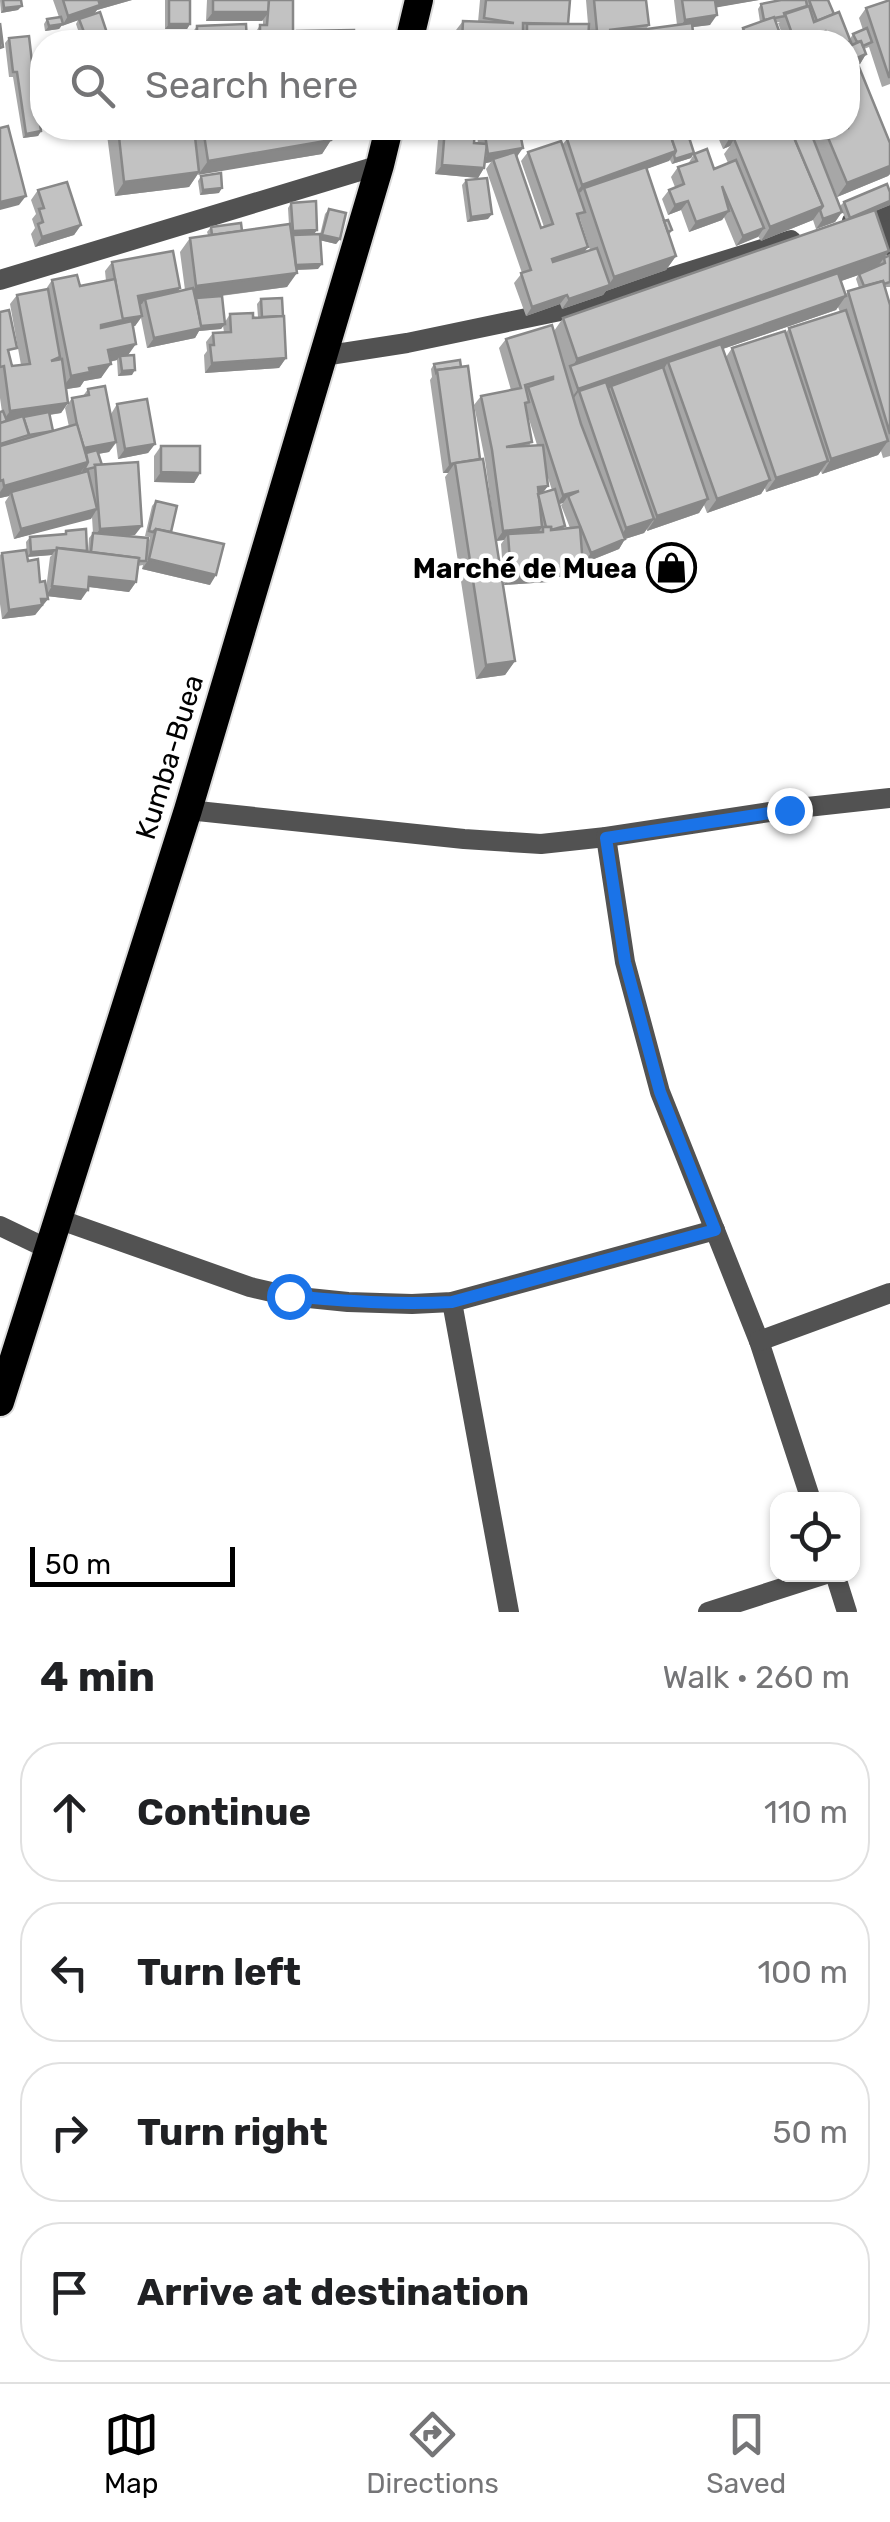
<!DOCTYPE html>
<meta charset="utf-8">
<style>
:root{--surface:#fff;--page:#f6f6f6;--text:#202124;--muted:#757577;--line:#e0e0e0;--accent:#000}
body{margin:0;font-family:Rubik,sans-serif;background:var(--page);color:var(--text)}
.controls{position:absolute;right:30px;bottom:30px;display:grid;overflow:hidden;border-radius:20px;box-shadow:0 2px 8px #0004}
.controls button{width:90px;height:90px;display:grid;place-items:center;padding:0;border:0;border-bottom:2px solid var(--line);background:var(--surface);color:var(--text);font:50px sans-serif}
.scale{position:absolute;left:30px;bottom:25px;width:205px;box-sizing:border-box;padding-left:10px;border:5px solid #000;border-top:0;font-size:28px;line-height:35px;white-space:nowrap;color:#000;-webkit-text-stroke:8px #fff;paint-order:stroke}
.stop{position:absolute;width:30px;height:30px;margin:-22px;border:8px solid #1a73e8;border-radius:50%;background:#fff}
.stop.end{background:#1a73e8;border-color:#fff;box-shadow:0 2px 10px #0008}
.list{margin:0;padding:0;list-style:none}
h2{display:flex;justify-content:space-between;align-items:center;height:130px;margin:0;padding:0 40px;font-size:42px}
h2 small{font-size:32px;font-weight:400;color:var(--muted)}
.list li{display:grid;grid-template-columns:65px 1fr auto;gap:30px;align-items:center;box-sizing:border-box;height:140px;margin:0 20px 20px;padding:0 20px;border:2px solid var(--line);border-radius:40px}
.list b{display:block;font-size:38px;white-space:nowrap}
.list em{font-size:32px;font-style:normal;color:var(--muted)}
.icon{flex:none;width:55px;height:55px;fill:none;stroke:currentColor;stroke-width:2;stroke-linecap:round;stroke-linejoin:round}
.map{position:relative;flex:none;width:890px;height:1612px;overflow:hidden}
.search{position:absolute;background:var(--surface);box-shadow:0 2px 8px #0004;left:30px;right:30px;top:30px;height:110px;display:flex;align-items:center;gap:25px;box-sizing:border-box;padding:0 35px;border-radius:40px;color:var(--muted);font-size:38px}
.sheet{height:770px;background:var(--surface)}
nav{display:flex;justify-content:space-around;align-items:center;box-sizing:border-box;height:140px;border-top:2px solid var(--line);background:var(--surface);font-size:28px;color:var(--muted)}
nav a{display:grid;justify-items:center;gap:5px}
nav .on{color:var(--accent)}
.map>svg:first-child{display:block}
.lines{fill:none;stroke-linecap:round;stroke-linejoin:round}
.trunk-casing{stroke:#dbdbdb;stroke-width:32}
.minor{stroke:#525252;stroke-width:20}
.trunk{stroke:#000;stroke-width:28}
.wall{fill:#a7a7a7;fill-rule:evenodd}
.shaded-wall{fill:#888}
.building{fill:#c2c2c2;stroke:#888;stroke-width:2.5}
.route{stroke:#1a73e8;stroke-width:12}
.labels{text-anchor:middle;stroke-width:9;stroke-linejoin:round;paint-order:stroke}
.poi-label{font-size:28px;font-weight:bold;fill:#000;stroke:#fff;text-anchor:end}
.street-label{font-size:28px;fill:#000;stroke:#fff}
</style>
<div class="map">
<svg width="890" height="1612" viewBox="0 0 890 1612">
<rect width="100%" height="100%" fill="#fff"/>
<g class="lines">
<defs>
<g id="trunk">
<path d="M409 42 419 0"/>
<path d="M0 1402 188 810 380 165 389 128"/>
</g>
</defs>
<use href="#trunk" class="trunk-casing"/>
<g class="minor">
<path d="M878 213 890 246"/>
<path d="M852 221 890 209"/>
<path d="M0 280 380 165"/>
<path d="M323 356 407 343 565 310 791 240"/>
<path d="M188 810 464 839 541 844 606 837 789 809 890 798"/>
<path d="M606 837 625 962 660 1092 759 1341 811 1500"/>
<path d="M58 1219 250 1287 289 1296 348 1302 412 1304 452 1302 715 1230"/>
<path d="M0 1226 48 1249"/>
<path d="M452 1302 509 1612"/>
<path d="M759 1341 890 1293"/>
<path d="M835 1574 847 1612"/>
<path d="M708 1612 826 1574"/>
</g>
<use href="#trunk" class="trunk"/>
</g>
<g class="wall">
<path d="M0 0H21L18 10 1 13Z"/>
<path d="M53 0H132L97 10 94 14 107 33 104 38 82 42 76 24 78 20 61 26 59 29 45 31 44 24 47 19 59 17Z"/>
<path d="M165 0H190V24L187 29H165Z"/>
<path d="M207 0H293V37L297 31 354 42H257V30L260 25H263V20L262 21H206Z"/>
<path d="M480 0H570L568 24H588L586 0H646L649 25 646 29 677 25 674 0H759L716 7 710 25 692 27 694 42H455L456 30 463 21 478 22Z"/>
<path d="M781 0H828L834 14 852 45 850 39 853 34 863 30 859 18 866 8 890 0V84L882 87 869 47 864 49 866 54 860 64 848 69V42H785L778 23 780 22H776L783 42H733L743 28 760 22 758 9 761 4Z"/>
<path d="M197 26 247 42H190V36Z"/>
<path d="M9 38 33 71H35L33 57 37 52 42 81H38L39 114 41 131 38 136 23 138 13 77H9L5 43Z"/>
<path d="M102 128H194V132L197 128H345V131L342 136 331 137V140L322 154 198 174 189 187 115 196 107 135 109 132H102Z"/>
<path d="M439 128H475L474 143H478L476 128H542V130L539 135 521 138 517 157 541 228 544 227 521 161 528 152 562 145 567 139 587 132 585 128H694L686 130 694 153 691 158 672 164 670 160 646 169 664 221 672 230 669 235 676 256 666 270 606 291 603 295 562 309 560 304 526 316 514 283 522 273 486 169 491 162 485 163 484 168 478 178 435 174ZM580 219 590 250 585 252 579 220Z"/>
<path d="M714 128H808L842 212 835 222 816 229 813 220 761 241 758 236 736 246 724 217 722 220 689 232 681 210 668 215 662 199 669 190 675 187 671 177 678 167 688 164 694 154 714 169 728 163 724 154 730 146 723 149Z"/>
<path d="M809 128H848L890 143V174L888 176 837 197Z"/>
<path d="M201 176 219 193 200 195 198 181Z"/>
<path d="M466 180 488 219 467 222 462 185Z"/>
<path d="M38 190 81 225 74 235 35 247 31 234 35 228 32 219 36 214 31 200Z"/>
<path d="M890 192V205L875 211 889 251 884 258 890 255V287H885L890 305V456L883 458 881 451 878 455 822 474 821 471 818 475 766 492 765 488 761 494 707 513 704 505 699 513 647 531V529L644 533 625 539 619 549 584 563 582 557 576 575 550 578 548 582 504 585 501 544 504 540 496 541 515 661 505 675 476 679 445 477 448 473H443L430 380 432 377 431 369 434 364 480 459 496 540 485 460 474 405 481 396 511 390 499 348 506 339 554 331 563 318 846 220 840 206 844 202ZM858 275 856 279 859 288 848 291 846 294 841 281ZM838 307 840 312 789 328 786 333 732 348 726 357 723 349 836 310ZM528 416 537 445 530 446ZM547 475 552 490 543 492 548 486ZM563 503 561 505 570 528 564 529 559 504Z"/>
<path d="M291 203 317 230 314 234 320 235 325 214 329 209 340 239 336 244 320 240 318 269 296 270 287 287 221 296 225 322 230 314 258 317 257 304 261 299 286 358 279 368 205 373 204 355 207 351 206 342 213 333 224 332 223 326 221 329 199 331 195 338 147 348 141 318 135 326H133L128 355 132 375 118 376 117 360 110 362 101 378 84 381 80 387 66 389 68 403 61 413 50 415 52 431 69 427 65 408 72 398 83 396 88 389 111 414 117 404 155 444 148 453 118 459 116 443 109 452 98 454 102 465 135 535 123 536 148 544 150 537 145 536 152 506 156 501 171 532 210 585 142 569 143 565 138 566 136 582 129 592 88 587 81 600 47 596 48 599 35 615 2 619 0 604V555L2 553 28 561 46 589 50 557 52 555 27 557 26 542 30 537 63 535 66 531 88 551 89 538 93 533 92 517 14 539 5 502 9 496 0 498V412H2L0 398V312L12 366 21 365 10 304 17 295 46 289 52 280 80 286 106 281 105 271 112 262 180 288 177 292 185 290 180 252 190 238 208 235 207 232 211 227 242 231 289 225 288 208Z"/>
<path d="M161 446 200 473 194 483 154 482V456Z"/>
</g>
<g class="shaded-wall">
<path d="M106 0H132L97 10 93 15 62 26 68 16Z"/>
<path d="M714 0H759L708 9Z"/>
<path d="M22 6 18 10 1 13 4 8Z"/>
<path d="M213 12H269L262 21H206Z"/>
<path d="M717 15 710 25 678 29 685 20Z"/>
<path d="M63 24 59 29 45 31 49 26Z"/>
<path d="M169 24H190L187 29H165Z"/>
<path d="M107 33 104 38 91 42H85L87 40Z"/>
<path d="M866 54 860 64 848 69V62Z"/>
<path d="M105 128H113L109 132H102Z"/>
<path d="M671 128H694L665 137Z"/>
<path d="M757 128H774L734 139 730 146 723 149 729 139Z"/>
<path d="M542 130 539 135 516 139 519 134Z"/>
<path d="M41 131 38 136 23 138 26 134Z"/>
<path d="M345 131 342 136 322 138 325 133Z"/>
<path d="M331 140 322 154 198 175 208 161Z"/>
<path d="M523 148 516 158 493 159 491 162 482 164 488 154Z"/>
<path d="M676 151 669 161 585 191 584 188 581 192 575 194 582 185Z"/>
<path d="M694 153 691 158 672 164 675 159Z"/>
<path d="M442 165 484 168 478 178 435 174Z"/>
<path d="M890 166V174L888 176 837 197 847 183Z"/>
<path d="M199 172 189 187 115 196 124 182Z"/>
<path d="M222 188 219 193 200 195 203 190Z"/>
<path d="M26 196 19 205 0 210V202Z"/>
<path d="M688 201 681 210 668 215 675 205Z"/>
<path d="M890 201V205L847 223 850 218Z"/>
<path d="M823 206 813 220 761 241 770 227Z"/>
<path d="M729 211 722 220 689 232 696 222Z"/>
<path d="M842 212 835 222 816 229 823 219Z"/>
<path d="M492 214 488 219 467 222 471 217Z"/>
<path d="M81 225 74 235 35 247 42 237Z"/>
<path d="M764 228 758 237 736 246 743 236Z"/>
<path d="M317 230 314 234 289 236 293 231Z"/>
<path d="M322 235 340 239 336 244 319 240Z"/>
<path d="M588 247 582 256 545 269 552 259Z"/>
<path d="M889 251 876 269 572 374 571 369 577 359Z"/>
<path d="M676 256 666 270 606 291 603 295 562 309 569 299 608 286 614 277Z"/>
<path d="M322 264 318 269 292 270 295 265Z"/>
<path d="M297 273 287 287 186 300 196 286Z"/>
<path d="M180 288 173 298 145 299 142 304 132 306 138 296Z"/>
<path d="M567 295 560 304 526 316 532 307Z"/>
<path d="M846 296 836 310 670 367 668 362 663 370 611 386 610 388 581 398 579 391 571 402 568 403 578 389Z"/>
<path d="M142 316 135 326 117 329 91 339 101 325Z"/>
<path d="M225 324 221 329 199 331 195 338 147 348 154 338 199 327Z"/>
<path d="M136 344 126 358 120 356 117 360 98 364 108 350Z"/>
<path d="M286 358 279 368 205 373 212 363Z"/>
<path d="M111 364 101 378 84 381 80 387 61 390 71 376 89 368Z"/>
<path d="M135 370 132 375 118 376 122 371Z"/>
<path d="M68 403 61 413 3 421 10 411Z"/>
<path d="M888 441 878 455 822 474 831 459Z"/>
<path d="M116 442 109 452 80 457 81 449Z"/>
<path d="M155 444 148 453 118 459 125 449Z"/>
<path d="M828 461 818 475 766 492 776 478Z"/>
<path d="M88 462 78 476 11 492 9 496 0 498V492L4 486Z"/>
<path d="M455 463 448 473H443L450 464Z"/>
<path d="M161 472 200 473 194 483 154 482Z"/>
<path d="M770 480 761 494 707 513 717 499Z"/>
<path d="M548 486 541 495 531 496 538 487Z"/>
<path d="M579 491 568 496 563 503 556 505 563 495Z"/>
<path d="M708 499 699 513 647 531 657 516Z"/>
<path d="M97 509 91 519 14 539 21 529Z"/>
<path d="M654 519 644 533 625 539 619 549 584 563 591 553 617 542 626 528Z"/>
<path d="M142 526 135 535 93 538 100 529Z"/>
<path d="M542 527 536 536 508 534 504 540 496 541 503 531Z"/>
<path d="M55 550 52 555 27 557 31 552Z"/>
<path d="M149 559 216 575 210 585 142 569Z"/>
<path d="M583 566 576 575 550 578 548 582 504 585 511 575Z"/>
<path d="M89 577 136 582 129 592 82 586Z"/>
<path d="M52 586 88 590 81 600 46 596Z"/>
<path d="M41 599H48L35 615 2 619 9 610Z"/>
<path d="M515 661 505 675 476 679 486 665Z"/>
</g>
<g class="building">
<path d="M3 0H21L22 6 4 8Z"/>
<path d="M63 0H106L99 2 100 5 68 16Z"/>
<rect x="169" y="0" width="21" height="24"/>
<rect x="213" y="0" width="56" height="12"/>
<path d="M269 0H293V42H260V25H267Z"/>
<path d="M486 0H570L568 24 523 23V42H462L463 21 514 23 484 18Z"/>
<path d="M594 0H646L649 25 609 30 647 29 692 23 694 42H649L648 36 647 42H588L589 31H597Z"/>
<path d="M682 0H715L717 15 685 20Z"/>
<path d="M781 0H806L807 6 784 13 785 16 764 20 761 4Z"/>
<path d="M809 0H828L834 14 817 21Z"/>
<path d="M890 0V77H889L866 8Z"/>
<path d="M809 6 814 22 839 12 852 45 861 41 866 54 848 62V42H831L825 30 829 42H795L785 14Z"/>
<path d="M100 12 107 33 87 40 79 19Z"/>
<path d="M61 17 63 24 49 26 47 19Z"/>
<path d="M774 17 783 42H748L743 28Z"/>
<path d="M0 23 3 47 0 48Z"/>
<path d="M246 24 247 42H197V26Z"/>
<path d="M527 24H589L588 42H527Z"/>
<path d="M867 28 872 42 863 46 861 41 857 42 853 34Z"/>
<path d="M354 30V42H272H297V31Z"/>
<path d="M29 36 33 71H37L42 109 38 110 41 131 26 134 17 72H13L9 38Z"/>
<path d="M42 51V76H40L37 52Z"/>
<path d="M859 67 890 143V166L847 183 824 128H848V72Z"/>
<path d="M8 126 26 196 0 202V128Z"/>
<path d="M118 128H194L199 172 124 182Z"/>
<path d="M203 128H329L331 140 208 161Z"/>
<path d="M329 128H345V131L330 133Z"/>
<path d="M445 128H475L474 143 487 144 484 168 442 165Z"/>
<path d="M484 128H519L523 148 488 154Z"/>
<path d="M519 128H542V130L520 134Z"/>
<path d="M600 128H668L676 151 582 185 567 139Z"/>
<path d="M686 128 694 153 675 159 674 155 676 151 670 134Z"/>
<path d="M724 128H757L729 139Z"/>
<path d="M763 128H790L823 206 770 227 734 139Z"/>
<path d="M790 128H809L842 212 823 219 820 210 823 206Z"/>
<path d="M561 141 585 212 577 214 588 247 552 259 553 262 597 248 610 285 569 299 567 295 532 307 521 273 531 270 493 159 515 152 541 228 553 224 528 152Z"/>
<path d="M707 149 714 169 736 160 764 228 743 236 722 186 729 211 696 222 688 201 675 205 669 190 684 184 678 167 697 161 694 154Z"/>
<path d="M646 167 676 256 614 277 584 188Z"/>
<path d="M221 173 222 188 203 190 201 176Z"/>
<path d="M487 178 492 214 471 217 466 180Z"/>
<path d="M67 182 81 225 42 237 38 224 43 222 39 209 44 208 38 190Z"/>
<path d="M887 184 890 192V201L850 218 844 202Z"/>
<path d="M316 201 317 230 293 231 291 203Z"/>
<path d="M329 209 346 213 340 239 322 235Z"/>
<path d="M875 210 889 251 577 359 563 318Z"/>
<path d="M668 220 672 230 668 232 664 221Z"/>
<path d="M241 223 242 231 212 235 211 227Z"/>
<path d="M290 224 297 273 196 286 190 238Z"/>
<path d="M320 234 322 264 296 265 293 235Z"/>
<path d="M173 251 180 288 138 296 142 316 122 319 112 262Z"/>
<path d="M890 255V282L884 284 883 281 864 286 859 274 885 263 884 258Z"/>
<path d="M838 273 846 296 578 389 570 366Z"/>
<path d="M77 275 80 286 115 279 123 320 101 325V328L132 321 136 344 108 350 111 364 89 368 90 372 71 376 52 280Z"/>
<path d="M883 281 890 305V434L848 291Z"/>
<path d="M193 288 202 328 154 338 145 299Z"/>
<path d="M48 289 60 357 51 361 62 359 68 403 10 411 4 366 0 367V312L9 310 17 348 8 350 12 366 30 364 17 295Z"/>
<path d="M222 296 225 324 201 326 196 298Z"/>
<path d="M282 298 283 316 262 317 261 299Z"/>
<path d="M846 310 888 441 831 459 789 328Z"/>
<path d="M253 313V318L284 316 286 358 212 363 210 345H214L213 333 231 332 230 314Z"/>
<path d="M552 325 581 424 625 539 591 553 568 496 579 491 563 495 528 387 553 379V377L525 385 529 402 525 403 532 442 506 447 543 445 548 486 538 487 542 527 503 531 492 450 481 396 521 388 506 339Z"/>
<path d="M785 331 828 461 776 478 732 348Z"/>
<path d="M721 344 770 480 717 499 668 362Z"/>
<path d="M134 355 135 370 122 371 120 356Z"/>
<path d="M460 360 461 367 437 370 436 372 434 364Z"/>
<path d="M468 366 480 459 450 464 437 370Z"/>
<path d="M663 367 708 499 657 516 611 386Z"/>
<path d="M606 382 654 519 626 528 579 391Z"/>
<path d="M105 386 116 442 84 448 77 425 72 398 89 395 88 389Z"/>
<path d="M147 399 155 444 125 449 117 404Z"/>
<path d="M3 411 7 421 0 423V412Z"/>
<path d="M49 412 53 431 29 435 23 417Z"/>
<path d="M23 416 29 435 0 444V423Z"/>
<path d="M77 424 88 462 4 486 3 480 0 481V446Z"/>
<path d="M161 446H200V473L161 472Z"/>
<path d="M97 450 102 465H95L96 467 84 470 88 462 86 453Z"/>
<path d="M483 459 515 661 486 665 455 463Z"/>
<path d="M138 462 142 526 100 529 95 465Z"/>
<path d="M88 471 97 509 21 529 11 492Z"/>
<path d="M555 489 565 526 551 530V527H546L538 494Z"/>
<path d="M156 501 177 506 171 532 156 529 153 532 149 531Z"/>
<path d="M543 527H551V530L580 527 583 566 554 568V572L511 575 508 534 543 532Z"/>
<path d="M86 529 87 551 57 548V550L31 552 30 537 66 534V531Z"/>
<path d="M156 529 224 544 216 575 149 559Z"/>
<path d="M93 533 148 538 146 561H139V558L91 552Z"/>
<path d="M57 548 139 558 136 582 89 577 88 590 52 586Z"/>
<path d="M26 550 28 561 38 559 40 582 45 581 48 599H41L42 605 9 610 2 553Z"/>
</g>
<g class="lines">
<path class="route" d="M289 1296C344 1301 397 1305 452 1302L715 1230 660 1092 625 962 606 838 789 810"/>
</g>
<defs>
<symbol id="shop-ring" viewBox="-11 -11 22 22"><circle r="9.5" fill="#fff" stroke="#000" stroke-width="1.5"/><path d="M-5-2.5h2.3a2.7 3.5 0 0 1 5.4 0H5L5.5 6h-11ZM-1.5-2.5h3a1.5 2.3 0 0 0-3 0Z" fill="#000"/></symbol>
</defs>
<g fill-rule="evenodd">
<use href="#shop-ring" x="644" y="540" width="55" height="55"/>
</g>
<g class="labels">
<g class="poi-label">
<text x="637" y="578">Marché de Muea</text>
</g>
<g class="street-label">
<text transform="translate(169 757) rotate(-73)" y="10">Kumba-Buea</text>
</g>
</g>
</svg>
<div class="controls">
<button><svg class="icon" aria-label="locate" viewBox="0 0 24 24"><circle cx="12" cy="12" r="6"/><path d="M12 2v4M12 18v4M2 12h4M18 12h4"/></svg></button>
</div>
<div class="scale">50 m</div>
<div class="stop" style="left:289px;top:1296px"></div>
<div class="stop end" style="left:789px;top:810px"></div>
<div class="search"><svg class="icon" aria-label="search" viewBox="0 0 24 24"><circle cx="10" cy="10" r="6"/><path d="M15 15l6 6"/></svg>Search here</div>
</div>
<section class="sheet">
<h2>4 min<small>Walk · 260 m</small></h2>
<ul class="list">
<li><svg class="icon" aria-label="ahead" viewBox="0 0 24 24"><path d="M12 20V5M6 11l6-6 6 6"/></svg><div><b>Continue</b></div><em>110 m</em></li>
<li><svg class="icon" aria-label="left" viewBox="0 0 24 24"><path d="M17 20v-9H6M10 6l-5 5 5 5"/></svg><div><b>Turn left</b></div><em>100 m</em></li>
<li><svg class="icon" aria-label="right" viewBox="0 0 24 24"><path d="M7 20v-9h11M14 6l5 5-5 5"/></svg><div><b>Turn right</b></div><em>50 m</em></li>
<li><svg class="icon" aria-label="arrive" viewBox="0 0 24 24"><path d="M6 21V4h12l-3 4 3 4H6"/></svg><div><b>Arrive at destination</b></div></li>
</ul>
</section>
<nav>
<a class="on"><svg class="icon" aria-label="map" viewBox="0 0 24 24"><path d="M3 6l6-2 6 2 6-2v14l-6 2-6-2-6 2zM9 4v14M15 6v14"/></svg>Map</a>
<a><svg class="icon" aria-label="directions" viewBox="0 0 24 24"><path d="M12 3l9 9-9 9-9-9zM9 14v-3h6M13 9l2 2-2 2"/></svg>Directions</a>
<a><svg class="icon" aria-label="saved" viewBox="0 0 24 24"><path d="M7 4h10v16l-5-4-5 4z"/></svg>Saved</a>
</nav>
